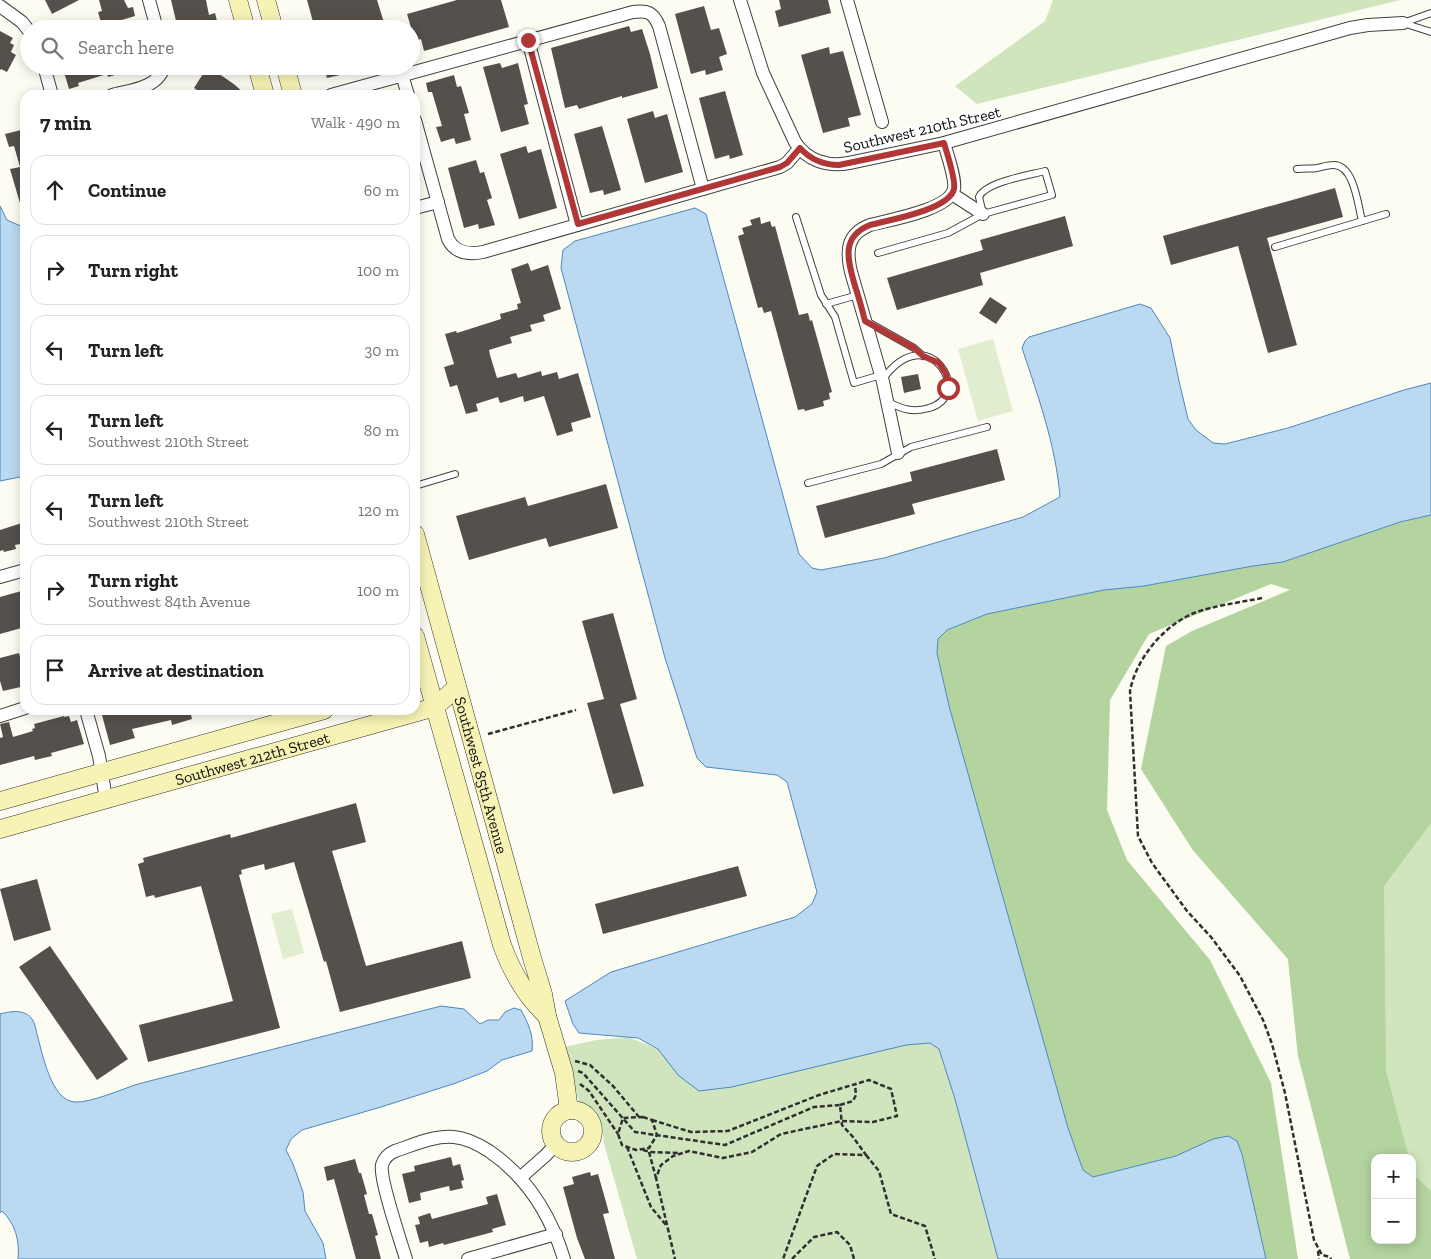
<!DOCTYPE html>
<meta charset="utf-8">
<style>
:root{--surface:#fff;--page:#f2f2f2;--text:#222;--muted:#767676;--line:#e0e0e0}
body{margin:0;font-family:"Zilla Slab",serif;background:var(--page);color:var(--text)}
.controls{position:absolute;right:15px;bottom:15px;display:grid;overflow:hidden;border-radius:10px;box-shadow:0 2px 12px #0003}
.controls button{width:45px;height:45px;display:grid;place-items:center;padding:0;border:0;border-bottom:1px solid var(--line);background:var(--surface);color:var(--text);font:25px sans-serif}
.stop{position:absolute;width:15px;height:15px;margin:-11px;border:4px solid #b03735;border-radius:50%;background:#fff}
.stop.end{background:#b03735;border-color:#fff;box-shadow:0 1px 5px #0008}
.list{margin:0;padding:0;list-style:none}
h2{display:flex;justify-content:space-between;align-items:center;height:65px;margin:0;padding:0 20px;font-size:21px}
h2 small{font-size:16px;font-weight:400;color:var(--muted)}
.list li{display:grid;grid-template-columns:32px 1fr auto;gap:15px;align-items:center;box-sizing:border-box;height:70px;margin:0 10px 10px;padding:0 10px;border:1px solid var(--line);border-radius:15px}
.list b{display:block;font-size:19px;white-space:nowrap}
.list p{margin:0;font-size:16px;white-space:nowrap;color:var(--muted)}
.list em{font-size:16px;font-style:normal;color:var(--muted)}
.icon{flex:none;width:28px;height:28px;fill:none;stroke:currentColor;stroke-width:2;stroke-linecap:round;stroke-linejoin:round}
.map{position:relative;flex:none;width:1431px;height:1259px;overflow:hidden}
.search{position:absolute;background:var(--surface);box-shadow:0 2px 12px #0003;left:20px;top:20px;width:400px;height:55px;display:flex;align-items:center;gap:12px;box-sizing:border-box;padding:0 18px;border-radius:28px;color:var(--muted);font-size:19px}
.panel{position:absolute;background:var(--surface);box-shadow:0 2px 12px #0003;left:20px;top:90px;width:400px;height:625px;border-radius:15px}
.map>svg:first-child{display:block}
.green{fill:#d0e5be;fill-rule:evenodd}
.forest{fill:#b4d49f}
.pitch{fill:#e1edcf}
.water{fill:#bbd9f0;stroke:#4a89bf}
.building{fill:#56504c}
.lines{fill:none;stroke-linecap:round;stroke-linejoin:round}
.lane-casing{stroke:#414141;stroke-width:8}
.street-casing{stroke:#414141;stroke-width:14}
.secondary-casing{stroke:#303030;stroke-width:19}
.path{stroke:#303030;stroke-width:2.5;stroke-dasharray:5 2.5;stroke-linecap:butt}
.lane{stroke:#fff;stroke-width:6}
.street{stroke:#fff;stroke-width:12}
.secondary{stroke:#f6f3b4;stroke-width:18}
.route{stroke:#b03735;stroke-width:6}
.labels{text-anchor:middle;stroke-width:5;stroke-linejoin:round;paint-order:stroke}
.street-label{font-size:16px;fill:#0e0e0e;stroke:#fff}
</style>
<div class="map">
<svg width="1431" height="1259" viewBox="0 0 1431 1259">
<rect width="100%" height="100%" fill="#fdfcf2"/>
<g class="green">
<path d="M1053 0H1400L977 104 955 86 1045 21Z"/>
<path d="M1431 703V1259H1381L1298 1056 1288 959 1192 849ZM1375 1158H1412V1240H1375Z"/>
<path d="M628 1037 658 1049 906 1045 930 1043 939 1049 955 1099 998 1259H637L604 1144 602 1126 594 1112 579 1101 564 1047 596 1040Z"/>
</g>
<path class="forest" d="M1431 515V823L1384 886 1386 1071 1409 1158H1375V1240H1412V1170L1413 1174 1431 1191V1259H1350L1298 1056 1288 959 1192 849 1141 769 1166 646 1192 631 1290 590 1271 584 1149 634 1110 700 1107 810 1127 860 1210 960 1271 1083 1298 1259H1266L1242 1154 1213 1139 1176 1156 1093 1177 1083 1170 1068 1128 949 706 937 653 938 639 947 630 987 614 1104 590 1144 586 1253 566 1283 562 1400 522Z"/>
<g class="pitch">
<path d="M993 339 1013 411 978 421 958 349Z"/>
<path d="M292 909 304 953 283 959 271 914Z"/>
</g>
<g class="water">
<path d="M0 206 7 220 25 228V476L0 481Z"/>
<path d="M695 208 706 214 799 554 812 568 821 570 884 558 1023 517 1060 497C1056 446 1038 396 1022 348L1025 341 1029 337 1140 304 1151 308 1170 338 1179 381 1188 419 1196 430 1213 443 1225 444 1288 428 1404 390 1431 383V515L1400 522 1283 562 1253 566 1144 586 1104 590 987 614 947 630 938 639 937 653 949 706 1068 1128 1083 1170 1093 1177 1176 1156 1213 1139 1228 1136 1237 1141 1242 1154 1266 1259H998L955 1099 939 1049 930 1043 906 1045 732 1087 699 1091 678 1075 658 1049 638 1038 579 1033 573 1024 565 1001 611 972 795 917 812 904 817 892 787 782 777 775 706 767 697 758 665 658 561 268 563 250 575 241Z"/>
<path d="M441 1006 464 1009 480 1024 488 1020H499L505 1012 514 1008 521 1010C528 1023 534 1035 532 1051L502 1060 487 1071 456 1083 381 1107 302 1130 291 1139 286 1150 293 1164 303 1192 305 1211 323 1243 326 1259H18C20 1241 15 1223 2 1211L0 1213V1014C11 1011 25 1009 32 1019 35 1023 36 1030 37 1034 42 1052 51 1101 75 1102 91 1103 122 1089 138 1084Z"/>
</g>
<g class="building">
<path d="M45 0H79L52 14Z"/>
<path d="M99 0H124L128 8 133 7 135 16 102 26 98 12 102 11Z"/>
<path d="M171 0H206L209 15 215 13 219 29H178Z"/>
<path d="M307 0H377L386 29H315Z"/>
<path d="M457 0H501L509 27 424 51 421 39 415 41 407 14Z"/>
<path d="M779 0H828L831 13 779 27 775 11 781 9Z"/>
<path d="M704 6 711 30 719 28 727 54 719 57 723 70 706 75 705 70 691 74 675 14Z"/>
<path d="M629 26 631 32 642 29 650 54 658 88 622 98V96L579 109 577 105 565 108 551 48Z"/>
<path d="M0 31 13 38 10 43 14 45 11 52 16 55 7 72 1 69 0 70Z"/>
<path d="M829 47 830 54 843 51 861 115 848 118 850 126 823 133 801 55Z"/>
<path d="M500 63 502 68 518 63 528 104 524 105 529 124 501 132 483 67Z"/>
<path d="M66 66H136V69L108 77 107 74 78 83 79 86 69 89 64 72 68 71Z"/>
<path d="M208 66 235 85 246 95H204L194 88Z"/>
<path d="M324 66H338L340 75 327 78Z"/>
<path d="M454 75 457 87 461 86 469 113 464 114 471 140 456 144 454 138 441 142 436 127 442 126 432 92H428L426 83Z"/>
<path d="M725 91 743 155 730 159 729 155 715 159 699 98Z"/>
<path d="M653 111 655 118 667 114 683 172 645 183 627 119Z"/>
<path d="M602 126 621 190 604 195 603 190 590 193 574 134Z"/>
<path d="M25 129V210H22L10 169 20 167 14 146 9 147 5 134Z"/>
<path d="M526 146 528 153 541 149 557 208 519 219 500 154Z"/>
<path d="M476 160 480 173 484 172 492 198 487 200 495 225 479 229 478 224 464 228 448 168Z"/>
<path d="M1335 188 1343 217 1267 238 1297 345 1268 353 1238 246 1171 265 1163 236Z"/>
<path d="M1065 216 1073 246 980 273 983 285 897 310 887 278 983 250 980 240Z"/>
<path d="M760 217 761 224 770 221 772 227 775 226 799 315 808 313 810 321 812 320 832 392 829 393 830 399 823 401 824 406 805 411 804 409 798 410 771 311 764 313 762 307 758 308 738 236 744 234 742 228 752 225 750 220Z"/>
<path d="M528 263 531 271 548 265 561 309 543 315 545 321 530 325 532 331 510 337 512 343 489 350 490 355 497 378 516 373 518 378 541 371 542 376 557 372 559 379 578 373 591 417 571 423 573 431 557 436 544 396 524 402 523 396 500 403 498 397 476 404 478 411 466 414 457 385 450 387 444 367 454 364 445 334 456 331 457 333 501 319 500 314 518 309 517 304 521 303 511 269Z"/>
<path d="M990 297 1007 308 996 324 979 313Z"/>
<path d="M918 374 921 389 904 393 901 377Z"/>
<path d="M997 449 1005 480 912 504 915 514 825 538 816 506 912 481 910 472Z"/>
<path d="M606 484 618 528 549 547 546 538 469 560 456 516 525 497 528 506Z"/>
<path d="M25 522V543L15 545 16 549 4 552 3 550 0 551V530Z"/>
<path d="M25 590V627L0 634V597Z"/>
<path d="M613 613 637 699 620 704 644 786 613 794 587 703 604 699 582 621Z"/>
<path d="M19 653 25 676V686L3 691 0 681V658Z"/>
<path d="M107 710H194L195 714 191 715 192 719 172 725 171 720 132 729 135 738 110 745 102 715 108 713Z"/>
<path d="M64 716V717L69 716 71 722 77 720 84 744 51 753 52 756 35 760 34 756 0 765V738L3 737 0 724 9 722 13 737 33 731 32 729 35 728 34 724Z"/>
<path d="M356 803 366 842 332 851 366 966 462 941 471 978 340 1012 326 961 324 962 294 862 265 870 264 864 241 870 242 874 239 875 280 1028 148 1062 139 1025 233 1001 201 886 155 898 154 895 146 897 138 864 144 862 143 858 230 834 231 838Z"/>
<path d="M738 866 747 896 603 934 595 904Z"/>
<path d="M37 879 51 930 14 941 0 889Z"/>
<path d="M50 946 128 1059 97 1080 19 967Z"/>
<path d="M451 1157 453 1166 460 1164 464 1180 461 1181 463 1188 450 1191 449 1186 420 1193 421 1200 409 1203 402 1174 415 1171 414 1166Z"/>
<path d="M355 1159 359 1173H361L367 1194 364 1195 369 1214H372L378 1235 375 1236 381 1259H356L334 1179 327 1181 324 1167Z"/>
<path d="M590 1172 591 1176 598 1174 606 1202 609 1213 603 1214 615 1259H585L577 1238 563 1187 574 1184 572 1177Z"/>
<path d="M497 1194 506 1225 492 1229 493 1232 444 1245 443 1243 429 1247 428 1241 420 1243 415 1225 420 1224 418 1217 430 1213 432 1219 488 1204 486 1197Z"/>
</g>
<g class="lines">
<defs>
<g id="lane">
<path d="M1403 23 1431 13"/>
<path d="M1403 23 1431 32"/>
<path d="M1297 169C1304 168 1311 169 1317 168 1322 167 1328 165 1333 165 1354 164 1358 205 1362 221"/>
<path d="M1045 171 1052 195 983 214 979 197C985 182 1030 175 1045 171Z"/>
<path d="M796 217 821 295 835 317 854 383 881 375"/>
<path d="M1275 247 1386 214"/>
<path d="M878 253 948 233 983 214"/>
<path d="M826 304 858 295"/>
<path d="M866 321 914 348 923 356"/>
<path d="M883 379C928 317 975 395 929 408 913 413 902 409 888 402"/>
<path d="M808 483 881 464 911 447 987 427"/>
<path d="M415 486 455 474"/>
</g>
<g id="street">
<path d="M149 0 157 29"/>
<path d="M740 0 763 73 795 142C807 161 828 167 849 163L944 143 1350 28 1368 25 1403 23"/>
<path d="M847 0 882 122"/>
<path d="M0 6 22 22 29 31"/>
<path d="M528 40 577 225"/>
<path d="M44 66 52 95"/>
<path d="M402 75 408 95"/>
<path d="M112 95C131 90 159 88 164 66"/>
<path d="M331 95 633 12C647 10 653 12 659 26L703 189"/>
<path d="M415 120 448 239C455 253 468 255 483 252L780 167 787 163 799 149"/>
<path d="M952 194 983 214"/>
<path d="M415 208 438 202"/>
<path d="M898 453 883 382 851 272C846 250 847 234 870 225 889 220 949 210 954 189 956 179 947 154 944 143"/>
<path d="M0 577 25 570"/>
<path d="M86 710 99 756 106 799"/>
<path d="M0 716 25 708"/>
<path d="M520 1178 546 1155 555 1145"/>
<path d="M406 1259C401 1242 379 1178 382 1165 384 1158 388 1154 395 1151 413 1145 435 1135 454 1137 467 1138 478 1144 489 1151 527 1177 551 1216 564 1259"/>
<path d="M468 1259 556 1234"/>
</g>
<g id="secondary">
<path d="M238 0 246 29"/>
<path d="M266 0 274 29"/>
<path d="M257 66 265 95"/>
<path d="M285 66 293 95"/>
<path id="s1" d="M415 534 532 958 543 994 547 1016 564 1073 569 1110"/>
<path d="M415 636 502 945C512 972 526 997 547 1016"/>
<path d="M0 801 324 710"/>
<path id="s2" d="M0 829 435 707 457 687"/>
<circle cx="572" cy="1131" r="21"/>
</g>
</defs>
<use href="#lane" class="lane-casing"/>
<use href="#street" class="street-casing"/>
<use href="#secondary" class="secondary-casing"/>
<g class="path">
<path d="M1262 598C1242 602 1212 606 1194 613 1163 626 1136 659 1130 691L1138 836 1152 863 1187 911 1211 937 1240 976 1263 1020 1272 1044 1285 1093 1314 1240 1322 1255 1330 1257 1331 1259"/>
<path d="M488 734 576 710"/>
<path d="M575 1061 590 1065 613 1086 639 1117"/>
<path d="M578 1071 583 1073 635 1132 725 1145 814 1107 840 1105 842 1125 853 1137 866 1155 834 1154 817 1166 783 1259"/>
<path d="M580 1084 589 1091 618 1134"/>
<path d="M840 1105 853 1101 856 1095 855 1084"/>
<path d="M643 1117 652 1120 657 1135 649 1148 636 1150 622 1145 618 1134 623 1118Z"/>
<path d="M652 1120 691 1132 728 1131 819 1095 869 1080 891 1089 897 1116 873 1122 842 1121 781 1134 752 1152 723 1158 689 1151 673 1156 661 1165 656 1178 675 1259"/>
<path d="M627 1147 651 1207 666 1225"/>
<path d="M643 1150 650 1152 679 1153"/>
<path d="M649 1152 656 1178"/>
<path d="M866 1155 879 1171 891 1214 925 1226 935 1259"/>
<path d="M1318 1251 1319 1259"/>
<path d="M792 1259 814 1237 837 1232 850 1245 854 1259"/>
</g>
<use href="#lane" class="lane"/>
<use href="#street" class="street"/>
<use href="#secondary" class="secondary"/>
</g>
<g class="lines">
<path class="route" d="M528 40 578 224 780 167 787 163 800 148C810 159 824 165 839 165L944 143C947 154 956 179 954 189 949 210 889 220 870 225 840 237 848 261 855 286 859 298 862 309 865 321L914 348 923 356 939 363 946 374 948 388"/>
</g>
<g class="labels">
<g class="street-label">
<text transform="translate(922 129) rotate(-13)" y="6">Southwest 210th Street</text>
<text dy="6" stroke="none"><textPath href="#s2" startOffset="262">Southwest 212th Street</textPath></text>
<text dy="6" stroke="none"><textPath href="#s1" startOffset="250">Southwest 85th Avenue</textPath></text>
</g>
</g>
</svg>
<div class="controls">
<button>+</button>
<button>−</button>
</div>
<div class="stop" style="left:948px;top:388px"></div>
<div class="stop end" style="left:528px;top:40px"></div>
<div class="search"><svg class="icon" aria-label="search" viewBox="0 0 24 24"><circle cx="10" cy="10" r="6"/><path d="M15 15l6 6"/></svg>Search here</div>
<section class="panel">
<h2>7 min<small>Walk · 490 m</small></h2>
<ul class="list">
<li><svg class="icon" aria-label="ahead" viewBox="0 0 24 24"><path d="M12 20V5M6 11l6-6 6 6"/></svg><div><b>Continue</b></div><em>60 m</em></li>
<li><svg class="icon" aria-label="right" viewBox="0 0 24 24"><path d="M7 20v-9h11M14 6l5 5-5 5"/></svg><div><b>Turn right</b></div><em>100 m</em></li>
<li><svg class="icon" aria-label="left" viewBox="0 0 24 24"><path d="M17 20v-9H6M10 6l-5 5 5 5"/></svg><div><b>Turn left</b></div><em>30 m</em></li>
<li><svg class="icon" aria-label="left" viewBox="0 0 24 24"><path d="M17 20v-9H6M10 6l-5 5 5 5"/></svg><div><b>Turn left</b><p>Southwest 210th Street</p></div><em>80 m</em></li>
<li><svg class="icon" aria-label="left" viewBox="0 0 24 24"><path d="M17 20v-9H6M10 6l-5 5 5 5"/></svg><div><b>Turn left</b><p>Southwest 210th Street</p></div><em>120 m</em></li>
<li><svg class="icon" aria-label="right" viewBox="0 0 24 24"><path d="M7 20v-9h11M14 6l5 5-5 5"/></svg><div><b>Turn right</b><p>Southwest 84th Avenue</p></div><em>100 m</em></li>
<li><svg class="icon" aria-label="arrive" viewBox="0 0 24 24"><path d="M6 21V4h12l-3 4 3 4H6"/></svg><div><b>Arrive at destination</b></div></li>
</ul>
</section>
</div>
